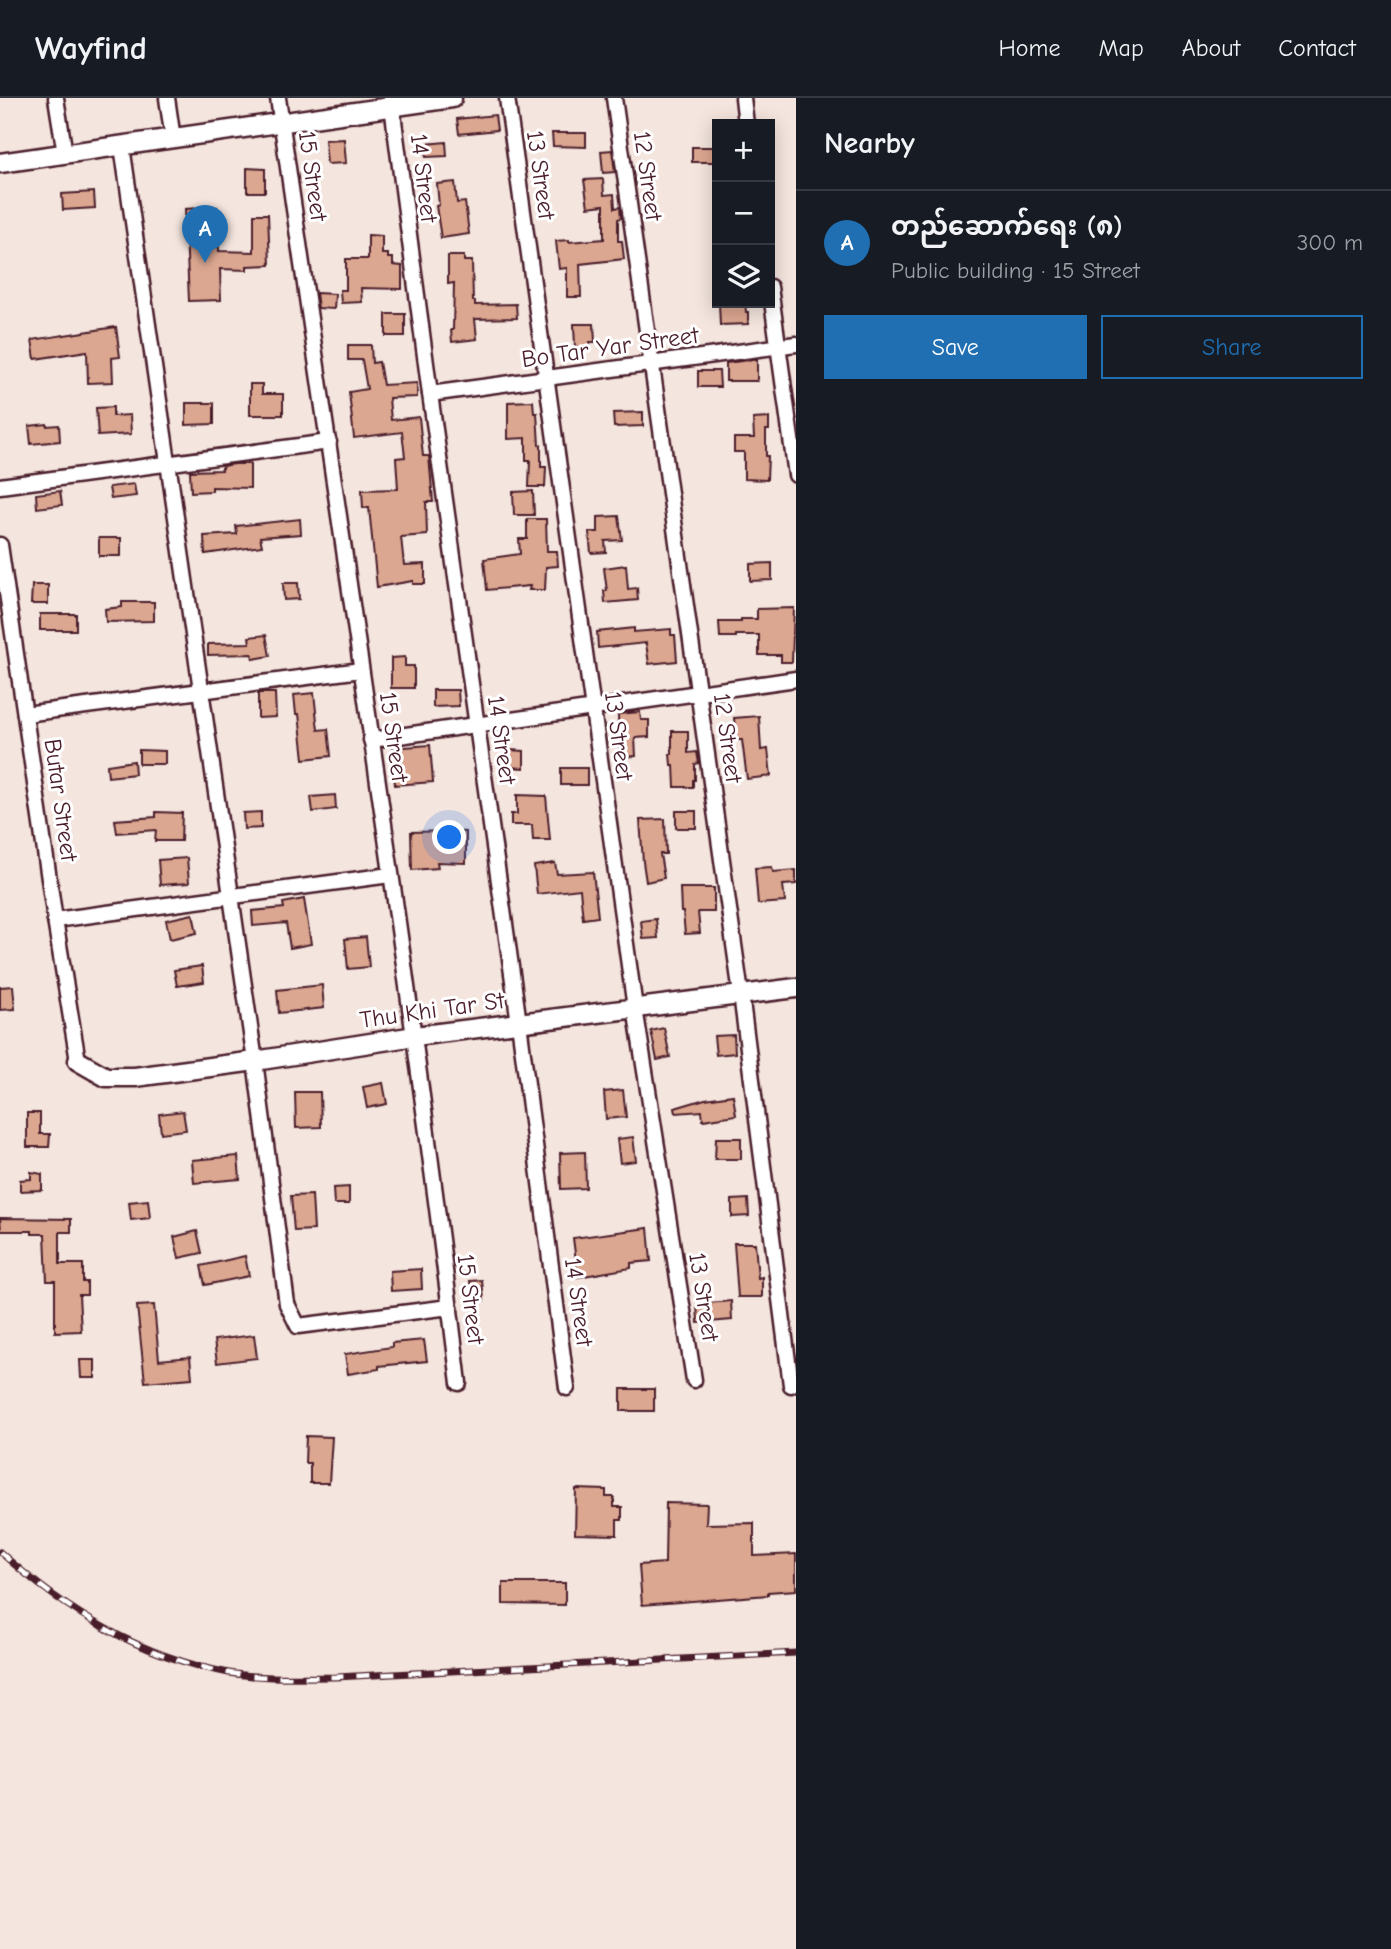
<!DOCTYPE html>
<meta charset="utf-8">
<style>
:root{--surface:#171b24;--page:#242831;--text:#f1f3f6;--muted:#9ea1a6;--line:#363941;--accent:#1f6fb2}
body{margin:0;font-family:"Comic Neue","Noto Sans Myanmar",sans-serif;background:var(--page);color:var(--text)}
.controls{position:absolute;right:21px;top:21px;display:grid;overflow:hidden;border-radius:0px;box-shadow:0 4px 18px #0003}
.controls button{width:63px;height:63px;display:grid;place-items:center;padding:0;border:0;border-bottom:2px solid var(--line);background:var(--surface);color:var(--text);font:35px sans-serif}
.you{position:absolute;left:450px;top:740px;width:24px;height:24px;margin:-18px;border:5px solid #fff;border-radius:50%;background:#1a73e8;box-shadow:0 0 0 10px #1a73e833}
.badge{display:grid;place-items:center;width:46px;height:46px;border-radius:50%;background:var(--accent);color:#fff;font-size:23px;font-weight:700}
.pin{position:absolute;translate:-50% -58px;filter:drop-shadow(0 2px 4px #0008)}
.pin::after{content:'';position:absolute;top:37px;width:24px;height:21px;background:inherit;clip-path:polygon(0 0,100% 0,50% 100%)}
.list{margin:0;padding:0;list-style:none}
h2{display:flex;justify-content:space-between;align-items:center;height:91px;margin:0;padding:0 28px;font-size:30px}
h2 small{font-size:23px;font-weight:400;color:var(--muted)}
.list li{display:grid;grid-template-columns:46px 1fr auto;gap:21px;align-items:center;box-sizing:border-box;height:105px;padding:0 28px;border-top:2px solid var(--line)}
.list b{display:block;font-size:26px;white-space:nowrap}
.list p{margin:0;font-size:23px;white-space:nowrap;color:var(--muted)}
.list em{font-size:23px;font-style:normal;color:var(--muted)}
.actions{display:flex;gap:14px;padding:21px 28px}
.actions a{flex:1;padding:16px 0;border:2px solid var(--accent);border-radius:0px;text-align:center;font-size:24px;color:var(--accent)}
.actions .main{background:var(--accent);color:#fff}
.icon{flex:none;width:38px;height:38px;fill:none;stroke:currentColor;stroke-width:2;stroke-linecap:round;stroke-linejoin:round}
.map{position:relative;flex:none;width:796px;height:1851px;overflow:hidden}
header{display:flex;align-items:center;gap:42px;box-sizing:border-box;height:98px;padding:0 35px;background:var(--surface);border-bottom:2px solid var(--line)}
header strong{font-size:33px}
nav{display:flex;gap:38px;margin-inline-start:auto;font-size:24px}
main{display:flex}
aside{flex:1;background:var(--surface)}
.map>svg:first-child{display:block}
.building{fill:#dca791;stroke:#4a1f2b;stroke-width:2}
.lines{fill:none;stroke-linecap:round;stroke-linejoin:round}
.minor-casing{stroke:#4a1f2b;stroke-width:19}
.tertiary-casing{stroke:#4a1f2b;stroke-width:23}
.minor{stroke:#fff;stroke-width:14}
.tertiary{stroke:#fff;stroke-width:18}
.rail-casing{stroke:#4a1f2b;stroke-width:7}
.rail{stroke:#fff;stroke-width:4.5;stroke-dasharray:13;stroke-linecap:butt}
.labels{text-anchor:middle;stroke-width:6;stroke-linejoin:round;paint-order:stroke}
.street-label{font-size:24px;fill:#4a1f2b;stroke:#fff}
</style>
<header>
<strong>Wayfind</strong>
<nav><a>Home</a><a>Map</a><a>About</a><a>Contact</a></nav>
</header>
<main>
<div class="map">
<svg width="796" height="1851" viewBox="0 0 796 1851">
<rect width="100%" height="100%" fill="#f4e5de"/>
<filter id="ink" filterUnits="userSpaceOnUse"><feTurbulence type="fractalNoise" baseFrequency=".0143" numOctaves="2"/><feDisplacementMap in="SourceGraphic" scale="14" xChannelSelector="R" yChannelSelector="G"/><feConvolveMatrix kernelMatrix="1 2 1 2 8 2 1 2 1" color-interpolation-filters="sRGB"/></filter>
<g filter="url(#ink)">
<g class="building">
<path d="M495 17 497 32 459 36 457 21Z"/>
<path d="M552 35H586V49L553 48Z"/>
<path d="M344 41 346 65 327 66 325 42Z"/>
<path d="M446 44 447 58 426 59 425 46Z"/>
<rect x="692" y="49" width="23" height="15"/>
<path d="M612 52 615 74 603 75 601 53Z"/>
<path d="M247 70 265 71V94H247Z"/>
<path d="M603 81 604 97 614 96 615 110 620 109 621 120 618 121V143H622L624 161 580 166 581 199H567V170L559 171 556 143 569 142V144L604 141V107L588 109 584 82Z"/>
<path d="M455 84 457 105 465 104 469 136 441 140 436 108 439 107 437 86Z"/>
<path d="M94 94 95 110 63 112 62 96Z"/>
<path d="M217 109 219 153 254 154V116H268L270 167 247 168V172L220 171 221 202 189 203 185 111Z"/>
<path d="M368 137 382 138V156H388V160H393V167L402 168V191L361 190 362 204 341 205 340 192H346V161H368Z"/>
<path d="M448 158H464V163H472L473 203H475V207L516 206 517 220 475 221 477 241 452 244 451 232H453L454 185 448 186Z"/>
<path d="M316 195 335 196 334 211 318 210Z"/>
<path d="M719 205H745L746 214H748V226L720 227Z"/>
<rect x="386" y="216" width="19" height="22"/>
<path d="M574 226H594L595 244H590V249H575Z"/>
<path d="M116 229 120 259 112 260 113 284 88 285 87 253 35 261 32 242Z"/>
<path d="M348 247H371L372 265 379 264 383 287 417 285V299L389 300 391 322 419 319 423 358H429L433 404H426L427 437 401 439 404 467 425 466V486H413V483L377 489 369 410H363L362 392 398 391 396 360 405 359 402 334 354 340 349 294 367 291 362 262H348Z"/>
<path d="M757 261V283H726V265Z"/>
<path d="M698 273H719L720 289H698Z"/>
<path d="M250 286H262V296H283V317H250Z"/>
<path d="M533 303 534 315H537L539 347H541V369H546L545 389H529L530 362H526V340L508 341V304Z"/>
<path d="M186 305H214V326L186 327Z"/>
<path d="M113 309V318L130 317 131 336 98 338 96 310Z"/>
<path d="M643 314V328L614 329 613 315Z"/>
<path d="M769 320V332H766V358H768L767 382 744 381V354H734V340H754L753 321Z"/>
<path d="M47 326V328L59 327 60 343 31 346 29 328Z"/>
<path d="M235 366H250V390L212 389V393L191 394 190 373 222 372V368Z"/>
<path d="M134 386 136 398 111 401 109 389Z"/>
<path d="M60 393 62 407 37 410 36 396Z"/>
<path d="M533 393 534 417H514L513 394Z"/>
<path d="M619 418 622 442 605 443 606 454 591 455 589 434H598V419Z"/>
<path d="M300 421 301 436 260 439 262 448 205 456 204 438 237 436 236 428Z"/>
<path d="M527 421H546L547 453H557L558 468 546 469 545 492H529L530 488 487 492 484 461 520 456 519 441H527Z"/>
<rect x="99" y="440" width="22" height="18"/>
<path d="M772 465V482L750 483V466Z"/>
<path d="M626 467 628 491 637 490 638 502 605 505 604 493H607L604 470Z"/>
<path d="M283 485H298L299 501 284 502Z"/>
<path d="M32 487H48V506H31Z"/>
<path d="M122 504H154V523L106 524 105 511 122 509Z"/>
<path d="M794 510 792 564H781V557H759V537H736V539H720L719 524H741V521H757V511Z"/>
<rect x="40" y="516" width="36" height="16"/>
<path d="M634 530V534L671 531V537H675L677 563 649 566 646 545 598 550 597 534Z"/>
<path d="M266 537 270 558 253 561 252 556 208 557V546L250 545 249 539Z"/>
<path d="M405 559V568H414V590H391V560Z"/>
<path d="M433 592H458L459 608 433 609Z"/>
<path d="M258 595H275L276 619 258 620Z"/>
<path d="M314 595 318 632 328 631 331 658 304 661 299 616H296L294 597Z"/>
<path d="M640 614 641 622H649V639L635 640 636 658 619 659 618 616Z"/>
<path d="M759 618 761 652 768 651 771 678 747 681 742 642H736L734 620Z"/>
<path d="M672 633H688V655L697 654 699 665 695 666V682H693V689H675L674 667H671L670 656H672Z"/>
<path d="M430 647 433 684 395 687 392 650Z"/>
<path d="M139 652 165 653V666H139Z"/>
<path d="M509 652 524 653V670L508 669Z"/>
<path d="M134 663 135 676 108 679 107 667Z"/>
<rect x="561" y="670" width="26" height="17"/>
<path d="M335 697 336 711 313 714 311 699Z"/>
<path d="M517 697 546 698 550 742H533L532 727H511V716H517Z"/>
<rect x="676" y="713" width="20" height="17"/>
<path d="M156 714 182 715 181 743H155L156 732 117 735 115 722 156 719Z"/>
<path d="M261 714V730L244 731 243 715Z"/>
<path d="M665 721 666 756H660L664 780 646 784 643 764 640 722Z"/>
<path d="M449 733 466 734V765L437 764 438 770 412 772 411 734Z"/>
<path d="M187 760 189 785 160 787 158 762Z"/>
<path d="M555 765 557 776 593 774 598 819 583 821 580 791 537 796 534 768Z"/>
<path d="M772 769 773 774 796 772V786L783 787 785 804 758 806 755 770Z"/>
<path d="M680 790H714V814H698L700 835 685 836 683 814H681Z"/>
<path d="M304 801 311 846 290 850 286 825 253 828 252 813 284 810 283 805Z"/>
<path d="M193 816 197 835 170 841 166 822Z"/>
<path d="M656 821 658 840 643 841 641 823Z"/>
<path d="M366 839 369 869 348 871 345 841Z"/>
<path d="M202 868 204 884 177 888 174 872Z"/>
<path d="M322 887 324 910 279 915 277 892Z"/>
<path d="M13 888 15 911 0 912V889Z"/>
<path d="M664 930 670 959 657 962 651 933Z"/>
<path d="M734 937 735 955 716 957 714 938Z"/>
<path d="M383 985 387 1006 367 1010 363 989Z"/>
<path d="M623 992 626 1019 606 1021 604 994Z"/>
<path d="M295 994H320L321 1029 296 1030Z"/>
<path d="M733 997 736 1017 703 1022 702 1013 676 1015 675 1010 705 1001Z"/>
<path d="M183 1013 186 1032 161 1035 159 1016Z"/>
<path d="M27 1015H40V1036H50L49 1049H27Z"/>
<path d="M633 1039 636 1063 620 1065 617 1041Z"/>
<path d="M716 1040H741V1061H715Z"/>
<path d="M585 1054 586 1090 561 1091 560 1055Z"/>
<path d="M238 1058 240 1081 194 1085 192 1062Z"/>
<path d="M31 1074 42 1076V1092L20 1093V1082L31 1081Z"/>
<path d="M349 1089V1106H334L333 1090Z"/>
<path d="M312 1097 314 1132 294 1133 291 1098Z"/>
<path d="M748 1101 749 1118 732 1119V1102Z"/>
<path d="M148 1102 150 1120 131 1122 129 1104Z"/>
<path d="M0 1120 71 1121V1134H60V1166H83V1184H87V1197H79L81 1233 55 1234V1183H47L45 1136H32V1133H1Z"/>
<path d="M648 1130 651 1163 631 1165V1170L578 1179 573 1140Z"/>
<path d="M197 1133 202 1155 179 1160 174 1139Z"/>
<path d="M734 1145H755L758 1180 762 1179V1199H738Z"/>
<path d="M245 1158 249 1178 205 1187 201 1168Z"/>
<path d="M421 1171 422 1191 391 1193 390 1173Z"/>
<path d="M482 1182 484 1202 472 1203 470 1183Z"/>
<path d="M731 1203 732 1222 698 1225 697 1206Z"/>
<path d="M154 1207 159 1262 190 1259 192 1280 145 1284 137 1208Z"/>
<path d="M254 1237 257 1260 217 1265 214 1242Z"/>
<path d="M424 1242 427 1263 379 1268V1271L348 1276 345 1256 392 1249V1245Z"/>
<path d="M80 1262H95V1280H81Z"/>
<rect x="621" y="1291" width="33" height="22"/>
<path d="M306 1338 332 1339 329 1385H310V1365H305Z"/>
<path d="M576 1391 606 1392V1399H614V1409H622V1422H617V1437L575 1436Z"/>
<path d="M666 1405 707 1406 706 1426 754 1425V1458L796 1456V1492L768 1494V1497L642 1507 639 1467 665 1465Z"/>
<path d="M503 1485H565V1507L503 1506Z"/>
</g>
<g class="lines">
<defs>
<g id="minor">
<path d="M56 0 65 56"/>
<path d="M167 0 173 41"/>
<path d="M278 0C339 428 407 856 459 1285"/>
<path d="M391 0 430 296 519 925 567 1290"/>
<path d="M507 0 635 910 694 1282"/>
<path d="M614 0 741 896 791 1287"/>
<path d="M743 0 746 26"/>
<path d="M122 48 255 963 287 1206 298 1228 450 1209"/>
<path d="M770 189 796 377"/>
<path d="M430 296 796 246"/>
<path d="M0 388 329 344"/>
<path d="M0 447 55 822 78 963"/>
<path d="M25 616 361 572"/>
<path d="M371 642 796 581"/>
<path d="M55 822 390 777"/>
</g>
<g id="tertiary">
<path d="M0 65 452 0"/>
<path d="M78 963 106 979H135L255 963 415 938 796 890"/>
</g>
</defs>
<use href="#minor" class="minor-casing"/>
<use href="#tertiary" class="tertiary-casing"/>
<use href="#minor" class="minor"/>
<use href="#tertiary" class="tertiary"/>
<defs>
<path id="rail" d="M0 1454C67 1514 139 1558 229 1575 264 1581 301 1579 336 1579L796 1555"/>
</defs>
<use href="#rail" class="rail-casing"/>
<use href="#rail" class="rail"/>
</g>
</g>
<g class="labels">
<g class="street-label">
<text transform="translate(541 77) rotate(82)" y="8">13 Street</text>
<text transform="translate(313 78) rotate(82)" y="8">15 Street</text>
<text transform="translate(648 78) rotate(82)" y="8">12 Street</text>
<text transform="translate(424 80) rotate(83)" y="8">14 Street</text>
<text transform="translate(610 249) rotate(-8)" y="8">Bo Tar Yar Street</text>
<text transform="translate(619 638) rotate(82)" y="8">13 Street</text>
<text transform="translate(394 639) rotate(82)" y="8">15 Street</text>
<text transform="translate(728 640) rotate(82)" y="8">12 Street</text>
<text transform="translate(502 642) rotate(82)" y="8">14 Street</text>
<text transform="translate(61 702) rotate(82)" y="8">Butar Street</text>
<text transform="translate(432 912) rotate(-8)" y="8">Thu Khi Tar St</text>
<text transform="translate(704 1199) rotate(81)" y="8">13 Street</text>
<text transform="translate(471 1201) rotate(83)" y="8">15 Street</text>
<text transform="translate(579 1204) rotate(82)" y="8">14 Street</text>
</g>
</g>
</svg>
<div class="controls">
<button>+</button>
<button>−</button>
<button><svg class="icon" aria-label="layers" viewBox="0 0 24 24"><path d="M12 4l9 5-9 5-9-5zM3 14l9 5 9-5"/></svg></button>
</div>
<div class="you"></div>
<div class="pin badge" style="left:205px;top:165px">A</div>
</div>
<aside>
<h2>Nearby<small></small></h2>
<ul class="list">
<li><span class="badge">A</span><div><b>တည်ဆောက်ရေး (၈)</b><p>Public building · 15 Street</p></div><em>300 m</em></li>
</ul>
<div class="actions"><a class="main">Save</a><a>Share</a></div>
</aside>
</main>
